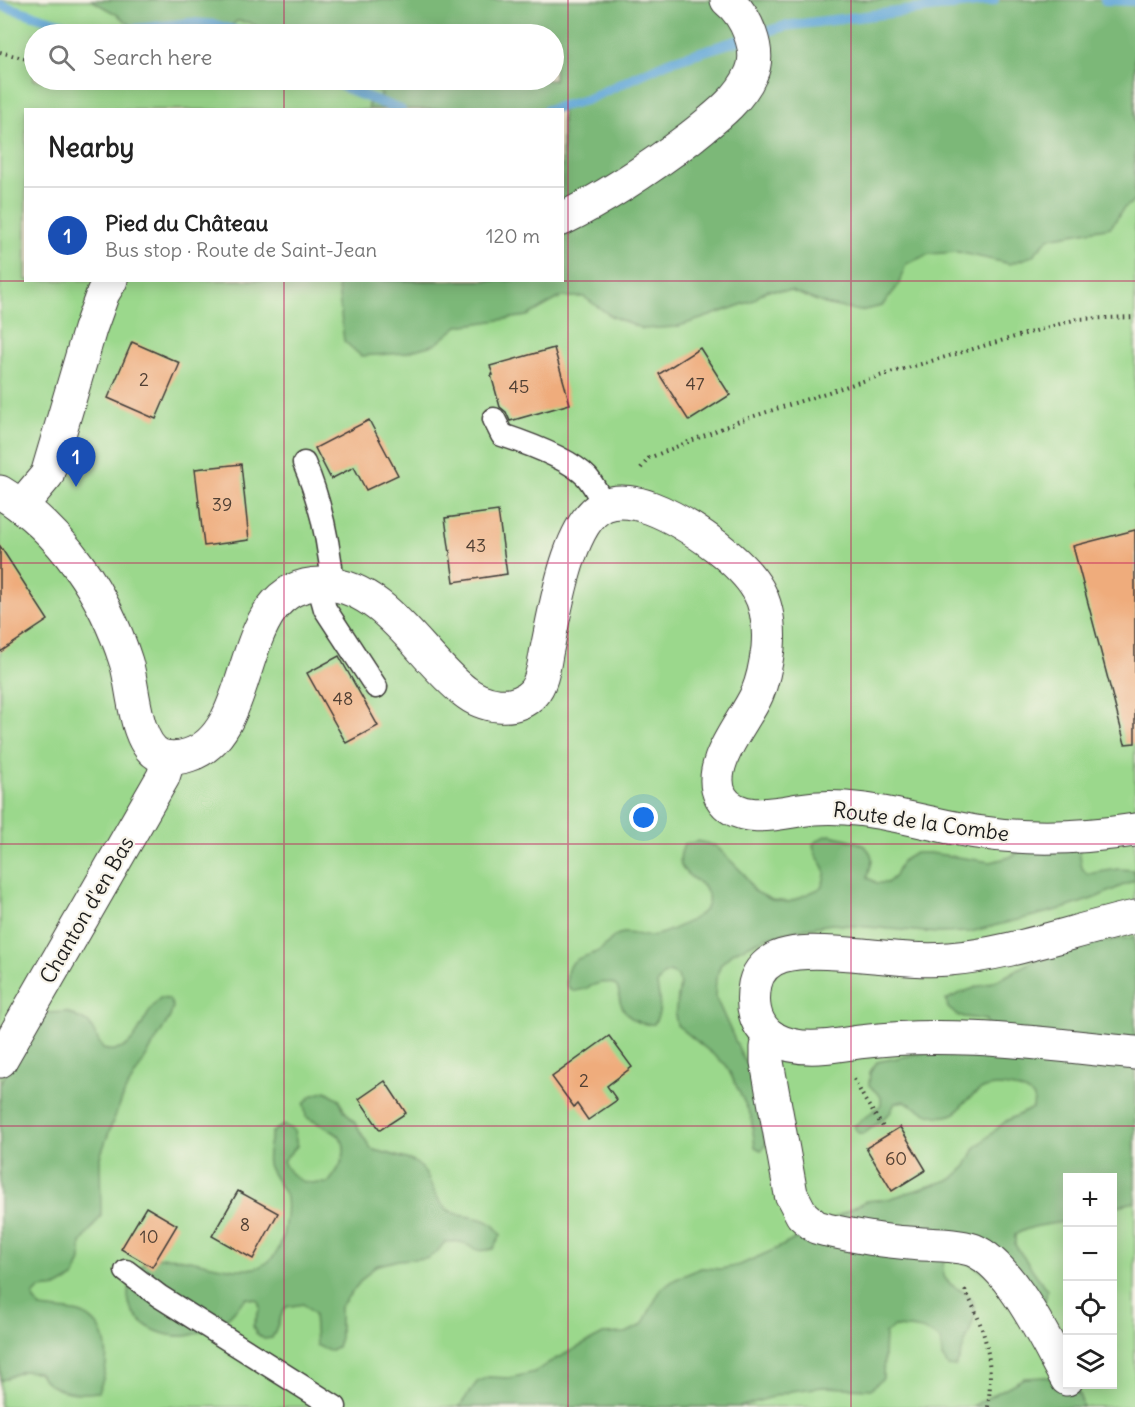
<!DOCTYPE html>
<meta charset="utf-8">
<style>
:root{--surface:#fff;--page:#f2f2f2;--text:#222;--muted:#767676;--line:#e0e0e0;--accent:#d1495b}
body{margin:0;font-family:Delius,sans-serif;background:var(--page);color:var(--text)}
.controls{position:absolute;right:18px;bottom:18px;display:grid;overflow:hidden;border-radius:0px;box-shadow:0 3px 15px #0003}
.controls button{width:54px;height:54px;display:grid;place-items:center;padding:0;border:0;border-bottom:2px solid var(--line);background:var(--surface);color:var(--text);font:30px sans-serif}
.you{position:absolute;left:644px;top:818px;width:21px;height:21px;margin:-15px;border:4px solid #fff;border-radius:50%;background:#1a73e8;box-shadow:0 0 0 9px #1a73e833}
.badge{display:grid;place-items:center;width:39px;height:39px;border-radius:50%;background:var(--accent);color:#fff;font-size:20px;font-weight:700}
.pin{position:absolute;translate:-50% -50px;filter:drop-shadow(0 2px 3px #0008)}
.pin::after{content:'';position:absolute;top:32px;width:21px;height:18px;background:inherit;clip-path:polygon(0 0,100% 0,50% 100%)}
.list{margin:0;padding:0;list-style:none}
h2{display:flex;justify-content:space-between;align-items:center;height:78px;margin:0;padding:0 24px;font-size:26px}
h2 small{font-size:20px;font-weight:400;color:var(--muted)}
.list li{display:grid;grid-template-columns:39px 1fr auto;gap:18px;align-items:center;box-sizing:border-box;height:96px;padding:0 24px;border-top:2px solid var(--line)}
.list b{display:block;font-size:22px;white-space:nowrap}
.list p{margin:0;font-size:20px;white-space:nowrap;color:var(--muted)}
.list em{font-size:20px;font-style:normal;color:var(--muted)}
.icon{flex:none;width:33px;height:33px;fill:none;stroke:currentColor;stroke-width:2;stroke-linecap:round;stroke-linejoin:round}
.map{position:relative;flex:none;width:1135px;height:1407px;overflow:hidden}
.search{position:absolute;background:var(--surface);box-shadow:0 3px 15px #0003;left:24px;top:24px;width:540px;height:66px;display:flex;align-items:center;gap:15px;box-sizing:border-box;padding:0 21px;border-radius:33px;color:var(--muted);font-size:22px}
.panel{position:absolute;background:var(--surface);box-shadow:0 3px 15px #0003;left:24px;top:108px;width:540px;height:174px;border-radius:0px}
.map>svg:first-child{display:block}
.green{fill:#9bd88c;stroke:#5c7a54;stroke-width:1.5;fill-rule:evenodd}
.forest{fill:#7cb878;stroke:#4c6a4a;stroke-width:1.5}
.lines{fill:none;stroke-linecap:round;stroke-linejoin:round}
.stream{stroke:#62a7d7;stroke-width:10}
.building{fill:#efac7c}
.service-casing{stroke:#3c3a37;stroke-width:25}
.minor-casing{stroke:#3c3a37;stroke-width:35}
.tertiary-casing{stroke:#3c3a37;stroke-width:35}
.path{stroke:#3c3a37;stroke-width:4;stroke-dasharray:1.5 4.5;stroke-linecap:butt}
.service{stroke:#fff;stroke-width:22}
.minor{stroke:#fff;stroke-width:33}
.tertiary{stroke:#fff;stroke-width:33}
.grid{fill:none;stroke:#c2185b;stroke-width:1.5;stroke-opacity:0.55}
.labels{text-anchor:middle;stroke-width:4.5;stroke-linejoin:round;paint-order:stroke}
.number-label{font-size:18px;fill:#514034}
.street-label{font-size:21px;fill:#1c1c1c;stroke:#f7f3e8}
</style>
<div class="map">
<svg width="1135" height="1407" viewBox="0 0 1135 1407">
<rect width="100%" height="100%" fill="#f7f3e8"/>
<filter id="ink" filterUnits="userSpaceOnUse"><feTurbulence type="fractalNoise" baseFrequency=".0167" numOctaves="2"/><feDisplacementMap in="SourceGraphic" scale="12" xChannelSelector="R" yChannelSelector="G"/><feConvolveMatrix kernelMatrix="1 2 1 2 8 2 1 2 1" color-interpolation-filters="sRGB"/></filter>
<filter id="wash" filterUnits="userSpaceOnUse"><feTurbulence type="fractalNoise" baseFrequency=".008" numOctaves="4" result="noise"/><feDisplacementMap in="SourceGraphic" scale="24" xChannelSelector="R" yChannelSelector="G"/><feGaussianBlur stdDeviation="1.35" result="paint"/><feColorMatrix in="noise" values="0 0 0 0 0 0 0 0 0 0 0 0 0 0 0 0 0 1.4 0 .05"/><feComposite in="paint" operator="in"/></filter>
<g filter="url(#wash)">
<rect width="100%" height="100%" fill="#efe7cd"/>
<path class="green" d="M0 0H1135V1407H0ZM34 34H554V80H34ZM26 110H562V280H26ZM1068 1178H1112V1384H1068Z"/>
<g class="forest">
<path d="M91 0H1135V200L1123 209 1111 227 1049 238 1032 256 1010 264 958 252 929 254 906 264 898 286 882 306 860 311 828 305 791 291 767 290 752 301 704 318 676 327 643 329 611 316 584 297H561L527 316 458 326 436 344 404 353 361 356 344 341 338 288 340 281 562 280V110L369 109 368 104 382 95 364 80H554V34H274L248 22 237 21 221 34H143L116 14Z"/>
<path d="M830 835C843 838 869 841 872 858 873 864 868 871 868 878L877 883H887L895 876 902 861 915 853H930L991 862 1010 857 1021 851 1078 844 1082 868 1087 874 1118 869 1134 870 1135 880 1095 898 1065 908 970 932 937 933 832 924 806 928 765 938 734 952 721 964 716 978 715 996 743 1058 754 1072 766 1146 761 1150 755 1147 751 1116 726 1065 677 1025 675 1015 680 984 678 976 670 972 663 975 657 984C659 999 663 1011 654 1024 639 1026 627 1018 621 1004 617 997 622 988 613 984 600 978 587 991 573 991L567 985C567 977 566 968 572 963 579 955 594 956 601 949 610 943 611 935 623 933 632 932 641 936 650 936 663 935 702 918 707 906 718 875 666 884 684 845L698 841 716 846 744 874 754 891 772 900 789 902 821 888C833 861 815 866 813 844L823 837Z"/>
<path d="M1135 937V1202L1113 1207 1112 1178H1068L1067 1221C1050 1225 1030 1225 1015 1235V1245L1047 1290 1045 1303 1039 1304 945 1250C944 1258 941 1270 945 1278 954 1293 974 1288 975 1312 975 1323 962 1347 959 1361L955 1367 948 1366 942 1357 941 1341C928 1328 911 1328 894 1327L885 1334 883 1378 871 1389 823 1387 791 1391 740 1407H459L477 1382 488 1377 510 1378 535 1372 548 1363 603 1334 626 1333 642 1325 661 1289 676 1279 701 1268 721 1269 740 1265 780 1247 866 1201 888 1199 952 1179 966 1166 975 1148 990 1135 1006 1121 1033 1108 1034 1098C1028 1091 1023 1090 1014 1088 989 1083 981 1087 963 1104 961 1107 957 1113 953 1114 937 1122 918 1109 905 1101L895 1103 890 1113 865 1133H858L854 1126 881 1105V1097L869 1085 870 1072 877 1062 932 1051 988 1030 986 1020 958 1016 948 1008 946 1000C964 990 983 986 1002 978 1011 974 1019 968 1027 964 1062 948 1097 942 1135 937Z"/>
<path d="M160 998 169 999 173 1007 170 1017 125 1092 112 1124 100 1157 101 1216 81 1243V1260L74 1278 58 1287 40 1289 33 1296 40 1308C49 1309 76 1311 82 1314 113 1327 110 1367 98 1392 75 1395 51 1393 38 1372L22 1371 0 1381V1084L11 1065 31 1022 47 1013 67 1012 89 1023 103 1049C138 1058 140 1015 160 998Z"/>
<path d="M326 1091 339 1099 344 1110 355 1123 371 1149C381 1152 408 1158 416 1163 433 1175 432 1203 452 1212 473 1221 488 1213 501 1235L493 1249C474 1253 476 1248 460 1242 456 1241 450 1242 445 1242L437 1252 428 1258 398 1260 375 1266 360 1282 340 1307V1338L337 1347 329 1351 316 1345 314 1314 303 1304 286 1307C281 1313 277 1328 272 1338L264 1339 256 1333 253 1326 260 1308 258 1300 247 1298C240 1303 235 1311 228 1317 222 1322 194 1336 186 1336 150 1339 111 1308 136 1272 165 1228 249 1302 278 1250 284 1238 290 1203 284 1192 279 1183 270 1173 268 1164 266 1154 270 1141 272 1132L284 1125 294 1130 297 1146 283 1161C293 1183 306 1184 328 1183 338 1171 352 1151 339 1136 333 1130 315 1122 306 1117L304 1104 311 1096Z"/>
<path d="M1046 1377C1067 1383 1078 1382 1083 1407H971L1024 1378Z"/>
</g>
<g class="lines">
<g class="stream">
<path d="M1105 0 1135 1"/>
<path d="M0 5 66 25 109 32 191 23 216 25 247 34"/>
<path d="M330 80 357 93 401 110"/>
<path d="M547 110 586 100 668 62 785 26 994 0"/>
</g>
</g>
<g id="blocks">
<g class="building">
<path d="M132 342 180 363 156 419 108 398Z"/>
<path d="M554 348 570 404 510 421 506 412 500 407 491 375H493L490 366Z"/>
<path d="M700 348 730 395 689 421 659 374Z"/>
<path d="M369 420 398 475 366 490 354 467 331 479 315 448Z"/>
<path d="M241 464 249 540 204 546 195 469Z"/>
<path d="M498 511 507 574 454 582 445 518Z"/>
<path d="M1135 530V743L1125 744 1073 546Z"/>
<path d="M0 546 48 620 0 652Z"/>
<path d="M339 656 378 726 346 743 307 673Z"/>
<path d="M609 1036 632 1067 607 1086 617 1100 588 1120 577 1104 574 1107 552 1077Z"/>
<path d="M385 1081 406 1113 380 1130 359 1099Z"/>
<path d="M900 1127 926 1170 892 1191 866 1148Z"/>
<path d="M238 1191 278 1213 253 1259 212 1236Z"/>
<path d="M146 1207 177 1225 152 1267 121 1249Z"/>
</g>
</g>
</g>
<g filter="url(#ink)">
<use href="#blocks" fill-opacity="0" stroke="#3c3a37" stroke-width="1.5"/>
<g class="lines">
<defs>
<g id="service">
<path d="M494 419 502 435C526 443 570 459 587 477 594 485 599 496 604 505"/>
<path d="M304 463C321 502 329 543 333 585"/>
<path d="M318 584 325 609 376 687"/>
<path d="M126 1271 159 1296 335 1407"/>
</g>
<g id="minor">
<path d="M562 219C609 196 650 168 691 137 713 119 739 101 751 74 762 51 746 15 727 0"/>
<path d="M21 506 47 475 90 329 103 293 111 280"/>
<path d="M772 1037 767 1047V1062L791 1194 802 1215 816 1227 827 1230C854 1236 881 1241 909 1243 928 1245 956 1244 973 1250 1012 1266 1047 1344 1067 1379"/>
<path d="M0 1061 163 777 169 758"/>
</g>
<g id="tertiary">
<path d="M0 492C62 529 105 595 126 662 134 687 134 745 161 756 170 759 180 758 189 755 262 732 230 579 326 584 386 587 421 658 464 691 482 706 515 713 533 693 543 682 544 663 547 649 555 613 568 520 605 505 619 499 638 503 651 508 675 517 696 531 716 546 754 576 772 598 768 648 766 664 763 680 757 694 745 722 704 765 721 797 736 823 776 814 799 810 858 800 918 823 976 832 1028 840 1083 838 1135 830"/>
<path d="M1135 917C1074 930 1012 954 949 959 912 962 874 955 836 953 819 952 799 951 782 956 769 960 758 970 755 984 751 1005 754 1027 775 1039 800 1053 832 1046 859 1042 952 1030 1043 1044 1135 1053"/>
</g>
</defs>
<use href="#service" class="service-casing"/>
<use href="#minor" class="minor-casing"/>
<use href="#tertiary" class="tertiary-casing"/>
<g class="path">
<path d="M0 52 34 61"/>
<path d="M641 468 649 458 742 420 869 379 1077 319 1135 317"/>
<path d="M854 1079 865 1100 883 1127"/>
<path d="M965 1290C986 1330 994 1361 988 1407"/>
</g>
<use href="#service" class="service"/>
<use href="#minor" class="minor"/>
<use href="#tertiary" class="tertiary"/>
</g>
</g>
<path class="grid" d="M284 0V34M568 0V1407M851 0V1407M284 80V110M284 280V1407M0 281H1135M0 563H1135M0 844H1135M0 1126H1135"/>
<g class="labels">
<g class="number-label">
<text x="144" y="386">2</text>
<text x="695" y="390">47</text>
<text x="519" y="393">45</text>
<text x="222" y="511">39</text>
<text x="476" y="552">43</text>
<text x="343" y="705">48</text>
<text x="584" y="1087">2</text>
<text x="896" y="1165">60</text>
<text x="245" y="1231">8</text>
<text x="149" y="1243">10</text>
</g>
<g class="street-label">
<text transform="translate(921 822) rotate(8)" y="7">Route de la Combe</text>
<text transform="translate(87 910) rotate(-60)" y="7">Chanton d'en Bas</text>
</g>
</g>
</svg>
<div class="controls">
<button>+</button>
<button>−</button>
<button><svg class="icon" aria-label="locate" viewBox="0 0 24 24"><circle cx="12" cy="12" r="6"/><path d="M12 2v4M12 18v4M2 12h4M18 12h4"/></svg></button>
<button><svg class="icon" aria-label="layers" viewBox="0 0 24 24"><path d="M12 4l9 5-9 5-9-5zM3 14l9 5 9-5"/></svg></button>
</div>
<div class="you"></div>
<div class="pin badge" style="left:76px;top:487px;background:#1a4fb4">1</div>
<div class="search"><svg class="icon" aria-label="search" viewBox="0 0 24 24"><circle cx="10" cy="10" r="6"/><path d="M15 15l6 6"/></svg>Search here</div>
<section class="panel">
<h2>Nearby<small></small></h2>
<ul class="list">
<li><span class="badge" style="background:#1a4fb4">1</span><div><b>Pied du Château</b><p>Bus stop · Route de Saint-Jean</p></div><em>120 m</em></li>
</ul>
</section>
</div>
